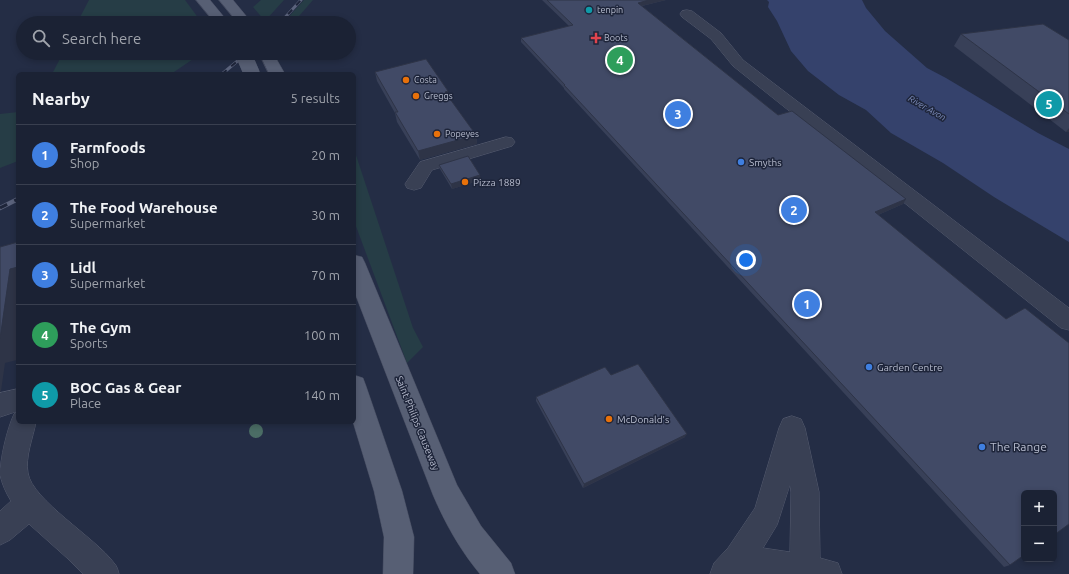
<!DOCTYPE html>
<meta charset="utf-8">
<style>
:root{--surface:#1b2234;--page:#282f40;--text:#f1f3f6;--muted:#a0a4ac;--line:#393f4f;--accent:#bca0f2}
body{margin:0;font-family:Ubuntu,sans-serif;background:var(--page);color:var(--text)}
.controls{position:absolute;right:12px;bottom:12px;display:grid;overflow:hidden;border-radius:6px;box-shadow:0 2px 6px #0003}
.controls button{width:36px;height:36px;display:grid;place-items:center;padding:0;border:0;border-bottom:1px solid var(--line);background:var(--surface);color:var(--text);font:20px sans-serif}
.you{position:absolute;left:746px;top:260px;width:14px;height:14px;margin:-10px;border:3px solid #fff;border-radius:50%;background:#1a73e8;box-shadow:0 0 0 6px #1a73e833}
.badge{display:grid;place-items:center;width:26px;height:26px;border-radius:50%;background:var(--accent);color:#fff;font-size:13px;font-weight:700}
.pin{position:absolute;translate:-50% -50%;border:2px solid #fff;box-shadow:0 1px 4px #0006}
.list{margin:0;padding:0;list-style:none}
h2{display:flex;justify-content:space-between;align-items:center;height:52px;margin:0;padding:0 16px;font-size:17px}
h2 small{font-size:13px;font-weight:400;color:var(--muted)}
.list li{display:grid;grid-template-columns:26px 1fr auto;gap:12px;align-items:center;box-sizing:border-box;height:60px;padding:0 16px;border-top:1px solid var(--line)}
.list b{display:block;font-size:15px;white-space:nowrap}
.list p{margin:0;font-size:13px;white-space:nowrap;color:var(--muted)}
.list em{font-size:13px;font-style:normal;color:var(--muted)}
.icon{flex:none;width:22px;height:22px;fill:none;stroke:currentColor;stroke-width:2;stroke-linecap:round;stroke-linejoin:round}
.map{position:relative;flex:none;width:1069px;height:574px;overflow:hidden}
.search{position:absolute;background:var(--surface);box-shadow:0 2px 6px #0003;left:16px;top:16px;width:340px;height:44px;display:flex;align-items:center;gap:10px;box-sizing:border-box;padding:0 14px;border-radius:22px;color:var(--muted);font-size:15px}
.panel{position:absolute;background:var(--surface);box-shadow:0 2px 6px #0003;left:16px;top:72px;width:340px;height:352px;border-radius:6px}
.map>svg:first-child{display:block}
.green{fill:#263d46}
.water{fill:#35426c}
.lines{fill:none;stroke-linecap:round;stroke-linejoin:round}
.minor-casing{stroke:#555b6f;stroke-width:1}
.major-casing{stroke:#43495e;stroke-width:1}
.minor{fill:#394054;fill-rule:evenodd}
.major{fill:#575f74;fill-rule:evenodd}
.rail-far1-casing{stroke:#5b637c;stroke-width:3}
.rail-casing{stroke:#5b637c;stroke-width:4.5}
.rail-far1{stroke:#1e253a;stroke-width:2;stroke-dasharray:6;stroke-linecap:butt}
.rail{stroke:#1e253a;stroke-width:3;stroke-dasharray:8;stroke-linecap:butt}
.major-bridge-casing{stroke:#43495e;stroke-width:16;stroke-linecap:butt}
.major-bridge{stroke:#575f74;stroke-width:16}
.tree{fill:#4b6d65}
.wall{fill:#384058}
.shaded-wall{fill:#2e3447}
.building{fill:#414a66;stroke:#2e3447}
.culture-dot{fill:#0f9aa8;stroke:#1e253a;stroke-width:1.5}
.health-dot{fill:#e0444e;stroke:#1e253a;stroke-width:1.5}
.food-dot{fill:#e8710a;stroke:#1e253a;stroke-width:1.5}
.shop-dot{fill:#3f7fe0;stroke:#1e253a;stroke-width:1.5}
.labels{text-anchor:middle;stroke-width:3;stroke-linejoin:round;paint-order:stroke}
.far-poi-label{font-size:9px;fill:#b7bcce;stroke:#1e253a;text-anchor:start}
.far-water-label{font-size:9px;font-style:italic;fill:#7c8bb8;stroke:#1e253a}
.poi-label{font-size:10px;fill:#b7bcce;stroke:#1e253a;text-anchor:start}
.street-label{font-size:10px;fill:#b7bcce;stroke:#1e253a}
.near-poi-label{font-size:12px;fill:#b7bcce;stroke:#1e253a;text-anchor:start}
</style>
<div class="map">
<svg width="1069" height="574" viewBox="0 0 1069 574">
<rect width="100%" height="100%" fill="#242d45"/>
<g class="green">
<path d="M89 0H185L202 23H77Z"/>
<path d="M261 0H284L265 21 253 7Z"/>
<path d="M304 0H313L293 23H283Z"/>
<path d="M63 53H202L171 74H52Z"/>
<path d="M18 112V161L0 168V114Z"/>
<path d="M354 149 413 328 423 347 407 363 354 221Z"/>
</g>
<path class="water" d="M767 0H862L866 8 885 31 927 68 946 78 1038 133 1069 149V242L994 197 943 163 891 133 866 110 839 95 808 71 791 51 777 21 768 7 769 2Z"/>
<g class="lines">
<defs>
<g id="minor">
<path d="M687 10 692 11 721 33 743 60 1069 308V330L1061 328 733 66 711 39 682 17 680 14 682 11Z"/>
<path d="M506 137 512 138 515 142 512 146 432 170 421 188 414 190 407 188 405 184 420 162Z"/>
<path d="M18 389V411L0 417V393Z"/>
<path d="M18 412V422H36C33 438 25 457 28 473 32 500 96 538 114 563 117 566 118 570 119 574H83L67 558 29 524 10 540 0 545V511L11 501C6 493 2 484 0 475 0 459 7 429 14 414Z"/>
<path d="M792 416 801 419 805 428 819 492 820 558 838 563 842 574H710L714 563 728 548 755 508 779 428 783 419ZM790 485 791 492 790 552 763 548 777 525Z"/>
</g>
<g id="major">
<path d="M196 0H210L229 23H215Z"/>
<path d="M219 0H233L252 23H238Z"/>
<path d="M259 53H273L285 74H269Z"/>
<path d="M354 255 362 257 365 263 457 485 481 526 511 563 515 574H480C460 550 445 523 433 495L354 291Z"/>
<path d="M354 375 363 378 366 386 402 491 414 537 413 574H383L384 537 374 491 353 422H354Z"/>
</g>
</defs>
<use href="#minor" class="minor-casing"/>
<use href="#major" class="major-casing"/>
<use href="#minor" class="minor"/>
<use href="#major" class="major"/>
<defs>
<g id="rail-far1">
<path d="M280 23 301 0"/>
<path d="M222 74 247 53"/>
</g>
<path id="rail" d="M0 208 18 199"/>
</defs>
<use href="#rail-far1" class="rail-far1-casing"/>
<use href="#rail" class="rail-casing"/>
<use href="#rail-far1" class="rail-far1"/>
<use href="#rail" class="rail"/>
<defs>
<path id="major-bridge" d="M243 53 252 74"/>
</defs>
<use href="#major-bridge" class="major-bridge-casing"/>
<use href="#major-bridge" class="major-bridge"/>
</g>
<circle class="tree" cx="256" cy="431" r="7"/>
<g class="wall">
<path d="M542 0H666L642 6 778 115 906 199 903 204 878 215 1010 565 1004 567 564 89V88L521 42V38L569 26Z"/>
<path d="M961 34 1069 40V132H1066L954 46Z"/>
<path d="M375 72 449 98 476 135 477 144 420 160 397 122 395 113 377 81Z"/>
<path d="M439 165 481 180 452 189 440 169Z"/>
<path d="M611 375 685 437 583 488 536 401V397Z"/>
</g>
<g class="shaded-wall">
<path d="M649 0H666L637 7 638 3Z"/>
<path d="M448 91 449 100 445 92Z"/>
<path d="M1069 128V132H1066Z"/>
<path d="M476 135 477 144 420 160 418 151Z"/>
<path d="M480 175 481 180 452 189 451 184Z"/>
<path d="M906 199 903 204 873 217 875 212Z"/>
<path d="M18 267V350L17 360 5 363 1 391 0 392V339L10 269Z"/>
<path d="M687 434 685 437 583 488 584 484Z"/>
</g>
<g class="building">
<path d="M547 0H649L638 3 778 115 792 111 906 199 875 212 1006 319 1025 308 1069 343V524L1054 535V493H1024V555L1010 565 564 85H565L521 38 573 25Z"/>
<path d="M1043 24 1069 40V114L961 34Z"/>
<path d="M426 59 448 91 445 92 476 135 418 151 395 112H398L375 72Z"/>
<path d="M468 156 480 175 451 184 439 165Z"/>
<path d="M18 242V267L10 269 0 339V247Z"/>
<path d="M638 364 687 434 584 484 536 397 605 367 611 375Z"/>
</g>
<circle class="culture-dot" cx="589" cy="10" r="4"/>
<path class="health-dot" d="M594 32h4v4h4v4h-4v4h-4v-4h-4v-4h4z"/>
<g class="food-dot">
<circle cx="406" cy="80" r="4"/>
<circle cx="416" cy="96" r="4"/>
<circle cx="437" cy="134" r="4"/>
<circle cx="465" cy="182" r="4"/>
<circle cx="609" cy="419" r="4"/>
</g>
<g class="shop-dot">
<circle cx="741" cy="162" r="4"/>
<circle cx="869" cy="367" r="4"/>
<circle cx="982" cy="447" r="4"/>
</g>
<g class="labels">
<g class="far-poi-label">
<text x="597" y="13">tenpin</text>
<text x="604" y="41">Boots</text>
<text x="414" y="83">Costa</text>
<text x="424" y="99">Greggs</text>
<text x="445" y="137">Popeyes</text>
</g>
<g class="far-water-label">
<text transform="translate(927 108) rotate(30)" y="3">River Avon</text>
</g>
<g class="poi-label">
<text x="749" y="166">Smyths</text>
<text x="473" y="186">Pizza 1889</text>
<text x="877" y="371">Garden Centre</text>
<text x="617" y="423">McDonald's</text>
</g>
<g class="street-label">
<text transform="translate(418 423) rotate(68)" y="4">Saint Philips Causeway</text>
</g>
<g class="near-poi-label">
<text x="990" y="451">The Range</text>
</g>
</g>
</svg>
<div class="controls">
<button>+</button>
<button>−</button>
</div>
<div class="you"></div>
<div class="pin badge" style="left:807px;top:304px;background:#3f7fe0">1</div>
<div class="pin badge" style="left:794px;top:210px;background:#3f7fe0">2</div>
<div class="pin badge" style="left:678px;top:114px;background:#3f7fe0">3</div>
<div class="pin badge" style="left:620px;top:60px;background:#2e9e5b">4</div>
<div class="pin badge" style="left:1049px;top:104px;background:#0f9aa8">5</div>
<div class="search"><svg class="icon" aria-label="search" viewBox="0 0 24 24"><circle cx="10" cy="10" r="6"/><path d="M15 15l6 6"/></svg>Search here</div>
<section class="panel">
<h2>Nearby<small>5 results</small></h2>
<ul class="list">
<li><span class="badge" style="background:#3f7fe0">1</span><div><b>Farmfoods</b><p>Shop</p></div><em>20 m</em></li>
<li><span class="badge" style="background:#3f7fe0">2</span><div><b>The Food Warehouse</b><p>Supermarket</p></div><em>30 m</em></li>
<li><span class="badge" style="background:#3f7fe0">3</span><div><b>Lidl</b><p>Supermarket</p></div><em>70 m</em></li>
<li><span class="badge" style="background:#2e9e5b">4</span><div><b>The Gym</b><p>Sports</p></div><em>100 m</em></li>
<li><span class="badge" style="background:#0f9aa8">5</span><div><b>BOC Gas &amp; Gear</b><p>Place</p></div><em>140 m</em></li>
</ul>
</section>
</div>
